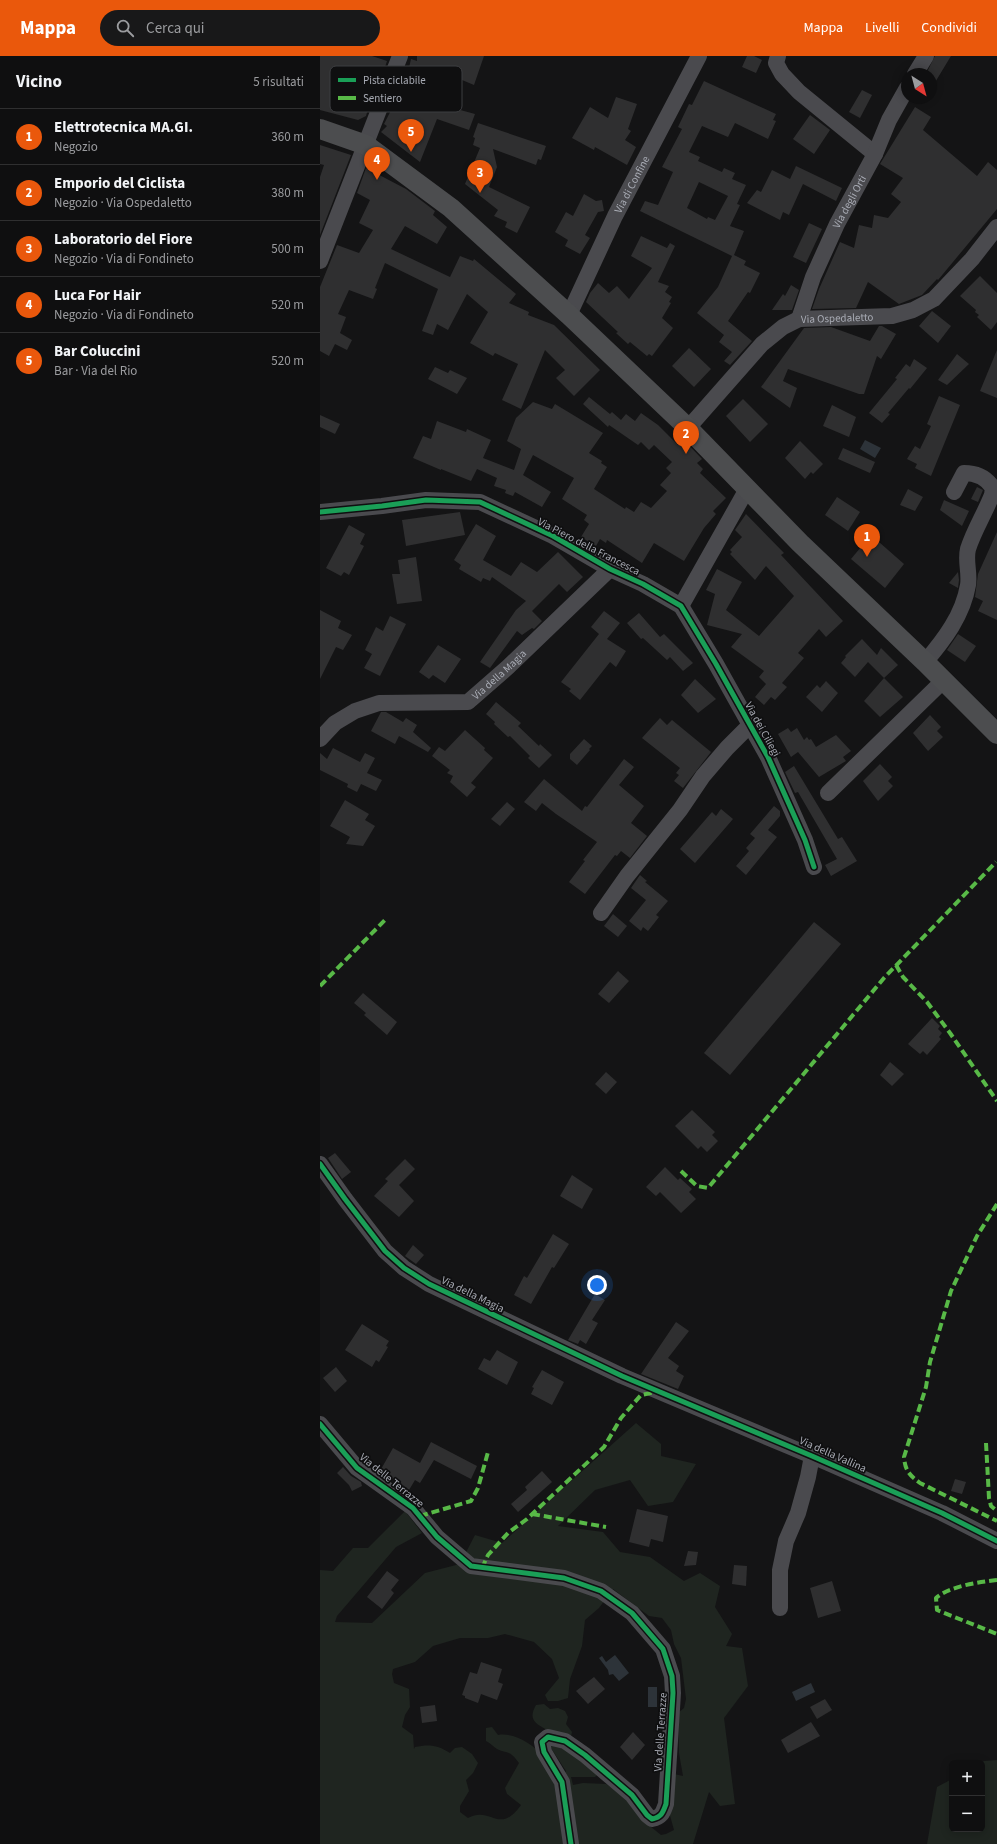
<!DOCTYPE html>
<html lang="it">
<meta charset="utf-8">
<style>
:root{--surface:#0f0f10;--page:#181819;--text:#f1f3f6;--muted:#9b9c9f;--line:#2f2f30;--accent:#ea580c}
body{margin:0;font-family:"Source Sans 3",sans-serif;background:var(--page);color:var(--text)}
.controls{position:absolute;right:12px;bottom:12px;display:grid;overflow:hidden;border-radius:6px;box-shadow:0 2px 10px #0003}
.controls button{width:36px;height:36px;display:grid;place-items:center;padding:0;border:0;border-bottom:1px solid var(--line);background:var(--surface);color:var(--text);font:20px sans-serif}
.compass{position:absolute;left:581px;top:12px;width:36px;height:36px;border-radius:50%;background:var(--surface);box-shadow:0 2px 10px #0003;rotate:144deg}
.you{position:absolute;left:277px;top:1229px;width:14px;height:14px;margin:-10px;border:3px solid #fff;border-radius:50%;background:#1a73e8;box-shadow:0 0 0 6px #1a73e833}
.badge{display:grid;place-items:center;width:26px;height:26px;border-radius:50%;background:var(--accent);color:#fff;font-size:13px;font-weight:700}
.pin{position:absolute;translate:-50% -33px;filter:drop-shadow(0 1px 2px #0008)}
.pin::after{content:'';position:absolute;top:21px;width:14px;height:12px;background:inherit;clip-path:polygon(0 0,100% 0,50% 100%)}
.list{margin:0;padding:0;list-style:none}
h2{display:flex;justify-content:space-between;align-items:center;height:52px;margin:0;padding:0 16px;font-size:17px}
h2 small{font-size:13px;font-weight:400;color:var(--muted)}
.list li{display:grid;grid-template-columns:26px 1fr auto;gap:12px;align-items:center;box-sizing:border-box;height:56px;padding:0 16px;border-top:1px solid var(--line)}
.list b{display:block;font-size:15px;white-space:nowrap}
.list p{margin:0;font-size:13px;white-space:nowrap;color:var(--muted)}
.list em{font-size:13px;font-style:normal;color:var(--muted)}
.icon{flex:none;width:22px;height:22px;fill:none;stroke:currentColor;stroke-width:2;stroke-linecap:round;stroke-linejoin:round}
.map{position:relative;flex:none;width:677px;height:1788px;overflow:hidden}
header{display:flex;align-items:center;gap:24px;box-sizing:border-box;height:56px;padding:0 20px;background:var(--accent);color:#fff}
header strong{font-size:19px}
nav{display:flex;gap:22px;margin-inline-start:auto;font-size:14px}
.search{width:280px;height:36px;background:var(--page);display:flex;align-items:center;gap:10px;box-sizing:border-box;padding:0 14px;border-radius:22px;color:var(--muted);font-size:15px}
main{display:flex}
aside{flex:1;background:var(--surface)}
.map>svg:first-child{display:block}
.green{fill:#1f2520;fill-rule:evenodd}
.water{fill:#2d3339}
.building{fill:#2f2f30;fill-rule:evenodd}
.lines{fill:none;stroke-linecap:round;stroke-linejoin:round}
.minor{stroke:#4a4a4e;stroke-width:16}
.major{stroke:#4c4d4f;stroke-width:20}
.quiet{stroke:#58b947;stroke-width:4;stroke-dasharray:8 4;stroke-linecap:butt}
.cycleway-casing{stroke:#0f0f10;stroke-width:8}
.cycleway{stroke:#1a9f57;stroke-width:5}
.labels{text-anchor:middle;stroke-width:3.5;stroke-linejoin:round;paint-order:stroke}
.street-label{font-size:11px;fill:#a8abb4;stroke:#0f0f10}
.key{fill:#0f0f10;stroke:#3d3e41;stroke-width:1}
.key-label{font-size:11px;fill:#a8abb4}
</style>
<header>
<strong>Mappa</strong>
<div class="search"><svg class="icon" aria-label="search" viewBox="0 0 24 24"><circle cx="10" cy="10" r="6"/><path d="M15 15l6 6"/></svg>Cerca qui</div>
<nav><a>Mappa</a><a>Livelli</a><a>Condividi</a></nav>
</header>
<main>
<aside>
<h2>Vicino<small>5 risultati</small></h2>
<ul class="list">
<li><span class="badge">1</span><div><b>Elettrotecnica MA.GI.</b><p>Negozio</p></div><em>360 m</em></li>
<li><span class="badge">2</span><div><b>Emporio del Ciclista</b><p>Negozio · Via Ospedaletto</p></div><em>380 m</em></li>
<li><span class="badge">3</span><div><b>Laboratorio del Fiore</b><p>Negozio · Via di Fondineto</p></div><em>500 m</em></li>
<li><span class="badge">4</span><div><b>Luca For Hair</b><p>Negozio · Via di Fondineto</p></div><em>520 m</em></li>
<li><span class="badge">5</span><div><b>Bar Coluccini</b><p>Bar · Via del Rio</p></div><em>520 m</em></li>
</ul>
</aside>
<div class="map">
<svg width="677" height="1788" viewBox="0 0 677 1788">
<rect width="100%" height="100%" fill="#141415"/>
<g class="green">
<path d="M316 1367 341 1388V1400L376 1408 353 1446 328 1450 310 1424 275 1434 238 1470 283 1476 300 1496 330 1501 364 1525 380 1517 400 1530 395 1551 412 1578 406 1590 422 1592 428 1630 404 1662 415 1748 400 1750 389 1736 373 1788H0V1514L13 1515 33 1492H48L85 1455 102 1477 76 1491 17 1560 15 1566 52 1567 105 1517 140 1508 155 1479 182 1487ZM293 1533 329 1560 342 1562 351 1574 354 1588 361 1602 366 1643 364 1652 358 1657 359 1697 363 1720 354 1718 349 1756 354 1774 346 1778 341 1779 325 1766 307 1741 286 1728 263 1727 253 1729 251 1721H275L280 1716 250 1685 252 1676 246 1668 248 1661 245 1655 238 1652 230 1653 224 1648 216 1649C207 1665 217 1668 229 1675V1689L246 1715 240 1727C235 1718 230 1707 223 1700 213 1688 193 1676 178 1679L172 1671 166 1672V1685C170 1687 174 1691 177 1693 188 1698 190 1694 199 1707L185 1732 187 1738 201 1749C179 1780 171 1749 148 1762L140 1756V1750L149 1735 146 1724 153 1717 158 1707 152 1698 142 1691 135 1692 130 1697C118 1689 109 1688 95 1691L94 1693 93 1679 82 1671 85 1659 90 1651 89 1633 74 1627 72 1618 73 1613 95 1606 113 1590 140 1582H168L185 1578 214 1586 232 1603 239 1622 225 1639 228 1645H238L248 1642 250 1623 262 1590 265 1564 279 1552Z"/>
<path d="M677 1704V1788H607L617 1731 632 1723V1773H662V1707H659L664 1705Z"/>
</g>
<g class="water">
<path d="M545 384 561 392 555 402 540 393Z"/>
<path d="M295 1599 309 1617 299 1625 293 1618 289 1619 288 1614 279 1602 282 1600 286 1606Z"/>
<path d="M491 1627 495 1636 476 1645 472 1636Z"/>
<rect x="328" y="1631" width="9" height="20"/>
</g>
<g class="building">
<path d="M0 0H52L67 5 60 26 56 24 46 60 38 64 0 54Z"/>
<path d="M97 0H164L154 29 142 24 133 52 155 58 149 74 117 63 100 106 61 76 67 70 64 68 86 25 91 3 97 5Z"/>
<path d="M427 0H434L442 4 436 17 422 11Z"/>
<path d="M615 0H631L611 33V18H606Z"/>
<path d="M384 25 456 58 453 64 456 65 448 83 415 67 408 81 382 70 369 96 380 101 378 105 402 116 404 112 415 117 412 123 426 129 417 148 420 149 410 170 424 175 414 199 426 205 424 209 440 217 430 237 428 236 408 265 432 285 410 309 404 305 412 296 399 286 404 279 377 257 398 231 412 200 320 155 325 145 338 149 353 116 342 111 362 73 358 71 369 48 372 49ZM379 126 408 140 395 164 388 161 387 163 367 152Z"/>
<path d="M542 34 552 39 540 62 529 56Z"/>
<path d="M296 41 317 48 308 73 311 75 305 84 316 91 307 109 275 91 274 94 252 82 270 51 288 62Z"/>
<path d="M595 51 611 61 603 74 657 120 668 106 677 114V153L618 224 617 223 602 239 579 248 548 226 536 252 492 253 499 233 520 186 534 192 539 169 552 172 554 159 568 162 581 146 571 138 583 122 560 108Z"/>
<path d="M490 59 510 74 494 98 473 83Z"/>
<path d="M158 67 226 90 221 104 218 103 216 109 173 93 177 111 169 131 210 151 197 177 185 171 187 166 174 160 178 154 145 128 160 92 153 89 155 82 153 81Z"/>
<path d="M0 89 31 99 0 179V121L4 109 0 108Z"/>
<path d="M476 110 522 132 516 145 483 128 469 159 463 156 460 164 427 147 437 134 441 136 452 114 470 123Z"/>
<path d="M46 112 86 133 115 155 113 159 127 171 117 188 85 170 71 193 130 221 140 200 153 205 154 203 196 238 189 247 209 256 208 259 234 269 280 314 254 340 236 322 245 314 225 294 201 353 182 344 198 308 175 297 173 300 150 287 168 256 147 238 128 274 117 268 113 279 102 275 118 233 65 207 55 232 57 233 53 243 29 234 18 258 26 261 20 277 32 284 27 294 15 288 9 300 0 295V231L17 189 39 197 53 174 39 167 50 144 37 137Z"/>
<path d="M264 138 276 145 282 144 284 155 278 156 265 179 270 182 260 198 245 190 248 184 235 176 246 156 253 160Z"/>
<path d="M489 167 502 173 486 207 473 201Z"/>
<path d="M321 180 347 192 350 187 355 190 338 226 349 230 345 236 352 241 349 246 351 247 342 262 353 272 332 300 329 298 327 300 310 286 308 288 296 277 298 276 266 246 270 237 278 227 289 237 297 230 309 243 332 212 311 200Z"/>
<path d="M660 220 677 237V266L671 274 657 261 659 259 655 256 656 254 640 240Z"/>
<path d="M471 229 479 234 472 254H452L463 238 465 240Z"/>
<path d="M612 255 631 270 618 287 599 270Z"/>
<path d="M559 270H562L576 278 561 303 557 300 544 338H539L468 313 463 325 477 332 470 352 441 331 484 272 511 271 550 285Z"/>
<path d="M369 292 391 313 374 331 352 310Z"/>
<path d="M677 294V342L660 335Z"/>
<path d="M637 298 649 308 627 329 618 324Z"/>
<path d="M594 303 607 312 590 333 589 332 568 357 570 358 562 367 549 357 577 323 575 322 586 308 590 311Z"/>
<path d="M115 311 128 317 130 314 147 322 137 338 108 323Z"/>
<path d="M619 340 640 349 611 420 595 412 597 408 587 403 595 390 600 393 611 370 607 368Z"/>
<path d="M269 341 290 358 292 356 301 364 306 358 315 365 321 357 338 369 358 389 364 384 382 403 377 407 383 413 380 417 406 442 393 455 396 458 384 472 364 505 334 487 322 507 287 484 286 487 280 483 276 490 261 481 269 468 264 464 267 459 242 443 254 422 213 399 203 419 231 436 222 451 195 436 193 440 185 437 186 434 174 430 177 422 157 413 151 425 121 413V414L93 402 103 380 111 383 117 365 146 376 147 373 171 384 163 402 194 414 201 393 187 385 196 362 213 346 232 353 235 348 283 377 269 397 282 405 281 407 287 411 274 433 305 453 306 451 314 456 321 446 331 452 347 435 340 429 351 417 346 412 352 406 334 389 329 394 321 386 318 389 289 369 288 371 263 348Z"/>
<path d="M423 343 448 368 430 386 406 360Z"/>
<path d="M512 349 536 361 529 381 503 370Z"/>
<path d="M0 359 20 368 15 378 0 371Z"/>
<path d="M480 385 503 408 493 418 491 416 485 423 465 402Z"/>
<path d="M523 392 555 406 550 417 518 403Z"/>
<path d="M657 431 663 434 658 446 651 443Z"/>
<path d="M588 433 603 441 595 455 580 449Z"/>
<path d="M517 441 540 456 528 475 505 459Z"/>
<path d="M624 444 649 455 642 470 620 454Z"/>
<path d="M140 456 145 479 86 490 82 464Z"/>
<path d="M426 458 464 497 461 499 523 565 506 581 499 573 478 597 484 602 462 627 467 631 455 644 451 641 444 649 435 641 446 628 439 621 444 615 411 591 422 578 387 569 395 538 386 534 397 513 422 526 406 554 439 580 474 540 446 510 435 524 410 498 412 496 410 494 422 481 415 474Z"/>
<path d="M156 468 176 480 163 504 191 520 201 506 217 516 238 496 263 521 247 536 239 528 212 555 222 565 214 573 212 572 202 579 197 575 170 612 160 606 196 554 206 545 172 521 170 525 163 522 161 526 139 513 141 509 134 504Z"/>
<path d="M29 469 45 478 40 488 44 490 29 519 24 516 21 520 6 512Z"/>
<path d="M677 476V564L658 555 663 545 655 541 658 518Z"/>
<path d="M551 479 584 508 565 532 531 503Z"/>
<path d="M96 501 102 545 77 548 72 518H80L78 504Z"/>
<path d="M638 516 639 524 638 532 629 527Z"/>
<path d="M0 554 21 565 18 572 32 579 23 594 16 591 0 623Z"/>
<path d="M284 555 300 567 287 583 306 595 296 611 290 606 260 644 249 635 251 633 241 626 279 578 271 571Z"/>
<path d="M319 557 340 581 344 578 373 607 363 615 350 601 347 604 323 582 321 583 307 567Z"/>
<path d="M70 560 86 568 60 620 44 612 52 598 45 594 56 571 63 575Z"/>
<path d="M638 578 656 590 645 606 627 594Z"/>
<path d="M542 583 557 599 561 592 578 609 564 622 548 606 535 621 521 607 526 601 525 600Z"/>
<path d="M118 589 141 603 125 627 113 619 109 623 99 616Z"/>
<path d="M564 622 583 641 560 661 544 645Z"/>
<path d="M375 623 396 643 378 657 361 639Z"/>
<path d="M506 625 518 637 502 656 486 641 497 629 500 632Z"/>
<path d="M176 646 201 667 198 670 219 690 220 688 232 699 219 712 208 702 210 700 190 680 188 681 174 668 175 666 166 658Z"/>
<path d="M61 656H66L83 666 86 662 97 669 93 676 111 692 108 696 79 680 75 688 51 675Z"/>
<path d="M610 659 621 671 617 675 623 681 608 695 593 677Z"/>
<path d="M340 662 347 669 352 664 391 696 363 732 354 725 359 719 356 717 360 712 322 682Z"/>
<path d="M468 672 471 676 477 672 484 684 487 681 489 684 491 683 496 691 516 679 531 695 523 701 526 705 499 721 478 696 471 701 458 678Z"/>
<path d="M145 674 165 692 164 694 173 702 151 727 156 731 147 741 130 726 133 720 127 717 130 714 112 700 119 691 125 695Z"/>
<path d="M264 683 272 690 269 693 270 694 257 709 250 703V698Z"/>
<path d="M13 692 40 706 45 697 55 702 47 717 62 724 56 735 41 728 37 736 27 731 28 728 0 714V697L7 703Z"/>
<path d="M304 703 314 711 299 729 324 750 311 767 327 780 310 802 301 795 297 800 295 799 265 838 249 826 265 805 263 804 277 786 236 758 222 747 216 755 204 746 224 723 262 755 265 750 267 751Z"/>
<path d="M560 708 572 721 568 725 573 730 558 745 543 725Z"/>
<path d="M474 710 518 783 522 781 537 805 511 820 505 809 517 803 478 736 475 737 465 716Z"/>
<path d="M25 744 49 758 45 764 55 770 43 790 26 788 30 781 10 770Z"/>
<path d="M187 746 195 753 180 770 171 763Z"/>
<path d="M454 750 460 755V760L448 774 457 781 426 819 416 810 429 795 426 792 435 782 430 778Z"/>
<path d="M401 753 413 763 375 807 360 793 392 756 396 760Z"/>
<path d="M320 819 327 825 325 826 348 845 336 859 339 861 328 875 323 871 321 875 309 865 326 844 311 832Z"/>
<path d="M293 858 307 870 298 881 284 870Z"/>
<path d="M494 866 521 888 410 1019 384 997Z"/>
<path d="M298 915 309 925 289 947 278 938Z"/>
<path d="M43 937 77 966 67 979 44 959 46 957 34 947Z"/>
<path d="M612 962 620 970 618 973 622 977 619 981 621 983 607 999 603 995 600 998 588 988Z"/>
<path d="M570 1006 584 1018 572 1030 560 1019Z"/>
<path d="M286 1016 297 1026 286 1038 275 1028Z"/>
<path d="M372 1054 395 1076 392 1079 398 1085 387 1096 381 1090 378 1093 355 1070Z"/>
<path d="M15 1097 31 1116 22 1123 8 1102Z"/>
<path d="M85 1103 95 1113 79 1129 94 1145 79 1161 54 1140 68 1125 65 1123Z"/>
<path d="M345 1111 358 1124 360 1122 372 1133 369 1136 376 1143 361 1157 340 1136 336 1140 326 1131Z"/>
<path d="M252 1119 273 1133 262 1153 240 1140Z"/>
<path d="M233 1178 249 1188 234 1212 232 1211 211 1248 194 1239 204 1220 207 1222Z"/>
<path d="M93 1189 104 1199 96 1208 85 1200Z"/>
<path d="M275 1238 285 1244 272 1264 278 1267 266 1288 260 1284 258 1288 248 1284Z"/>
<path d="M356 1266 369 1275 348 1302 359 1310 356 1315 364 1320 358 1333 321 1318Z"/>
<path d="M42 1268 69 1285 66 1290 68 1291 59 1306 56 1304 52 1311 25 1294Z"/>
<path d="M177 1294 198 1306 187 1329 158 1313 164 1302 170 1305Z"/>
<path d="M16 1311 27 1325 15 1336 3 1322Z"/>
<path d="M222 1314 244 1326 232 1349 211 1338 214 1332 212 1331Z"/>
<path d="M111 1386 157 1410 151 1423 114 1404 100 1427 95 1424 89 1434 60 1415 73 1392 100 1407Z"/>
<path d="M23 1411 31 1420 41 1426 42 1430 32 1435 29 1429 17 1417Z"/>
<path d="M222 1415 232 1426 198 1456 191 1448 207 1434 205 1431Z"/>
<path d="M635 1423 646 1426 642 1438 631 1435Z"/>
<path d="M317 1453 348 1460 343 1486 331 1483 329 1491 309 1486Z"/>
<path d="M368 1495 378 1496 376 1509 364 1510Z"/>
<path d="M414 1509 427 1510 426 1530 412 1528Z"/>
<path d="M67 1515 79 1524 71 1534 74 1537 62 1553 47 1541Z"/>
<path d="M512 1525 521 1555 498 1562 490 1532Z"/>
<path d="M161 1606 182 1613 178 1626 183 1628 177 1644 161 1638 158 1647 145 1642V1640L142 1639 150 1616 157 1618Z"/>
<path d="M274 1621 285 1633 268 1648 256 1635Z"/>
<path d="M505 1643 512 1654 497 1663 490 1651Z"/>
<path d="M115 1649 117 1665 102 1667 100 1651Z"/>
<path d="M491 1666 500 1680 468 1697 461 1684Z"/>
<path d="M313 1676 325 1689 312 1704 300 1691Z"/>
</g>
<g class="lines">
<g class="minor">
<path d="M458 0 456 7 462 18 479 36 555 98"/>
<path d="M595 18 606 0"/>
<path d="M0 205 80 0"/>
<path id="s1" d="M249 259 295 160 379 0"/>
<path id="s2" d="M479 263 493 221 517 168 555 98 569 64 587 32"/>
<path id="s3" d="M368 372 442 288 463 271 479 263 572 260 593 254 614 243 652 203 677 171"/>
<path d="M0 456 62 450 106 444 160 446 233 480 290 513 323 528 361 550 396 608 448 701 485 784 494 811"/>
<path d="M361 550 427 433"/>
<path d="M605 606C624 584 643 559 648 529 650 517 645 505 648 493 654 474 665 457 672 439L673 432C666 421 656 417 644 417L634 436"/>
<path id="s4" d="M0 683 15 667 35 655 59 647 148 646 188 611 290 513"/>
<path d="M508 737 623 625"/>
<path d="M281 857 307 820 360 754 383 720 407 692 430 669"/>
<path d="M0 1108 25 1143 65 1195 84 1212 109 1228 302 1320 492 1400 622 1457 677 1485"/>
<path d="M0 1368 37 1412 93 1452 117 1481 151 1510 244 1522 281 1535 312 1557 343 1593 352 1620 353 1637 346 1748C343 1756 342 1761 332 1763L327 1759 312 1739 265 1699 245 1685 228 1681 222 1686 224 1696 242 1726 251 1788"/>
<path d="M460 1552V1514L466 1485 478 1457 488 1421 492 1400"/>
</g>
<path class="major" d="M0 73 46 89 131 152 249 259 368 372 480 487 605 606 677 678"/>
<g class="quiet">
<path d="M576 909 583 921 607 946 630 977 677 1045"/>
<path d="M0 930 67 862"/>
<path d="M361 1115 377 1130 388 1132 564 922 676 806"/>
<path d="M677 1148 657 1180 631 1235 610 1306 606 1331 584 1401C585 1414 589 1419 600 1427L677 1465"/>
<path d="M666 1387 669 1442 671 1450 677 1455"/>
<path d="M212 1458 286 1471"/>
<path d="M100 1460 151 1445 158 1432 168 1396"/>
<path d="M162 1512 168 1499 188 1477 207 1463 284 1391 301 1362 321 1339 336 1336"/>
<path d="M677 1524C659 1526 630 1530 616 1542L617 1554 677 1578"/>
</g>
<defs>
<g id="cycleway">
<path d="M0 456 62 450 106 444 160 446 233 480 290 513 323 528 361 550 396 608 448 701 485 784 494 811"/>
<path d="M0 1108 25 1143 65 1195 84 1212 109 1228 302 1320 492 1400 622 1457 677 1485"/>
<path d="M0 1368 37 1412 93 1452 117 1481 151 1510 244 1522 281 1535 312 1557 343 1593 352 1620 353 1637 346 1748C343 1756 342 1761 332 1763L327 1759 312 1739 265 1699 245 1685 228 1681 222 1686 224 1696 242 1726 251 1788"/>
</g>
</defs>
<use href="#cycleway" class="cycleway-casing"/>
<use href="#cycleway" class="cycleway"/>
</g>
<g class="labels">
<g class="street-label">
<text dy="4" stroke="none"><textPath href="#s1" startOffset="145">Via di Confine</textPath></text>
<text dy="4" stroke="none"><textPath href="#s2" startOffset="128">Via degli Orti</textPath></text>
<text dy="4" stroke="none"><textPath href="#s3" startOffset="195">Via Ospedaletto</textPath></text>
<text transform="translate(269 490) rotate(27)" y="4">Via Piero della Francesca</text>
<text dy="4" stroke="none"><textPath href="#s4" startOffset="201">Via della Magia</textPath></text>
<text transform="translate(443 673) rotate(61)" y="4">Via dei Ciliegi</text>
<text transform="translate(153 1238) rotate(26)" y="4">Via della Magia</text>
<text transform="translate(513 1398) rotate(24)" y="4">Via della Vallina</text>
<text transform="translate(72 1424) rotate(39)" y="4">Via delle Terrazze</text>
<text transform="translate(340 1676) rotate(-86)" y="4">Via delle Terrazze</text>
</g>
</g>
<rect x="10" y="10" width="132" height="46" rx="6" class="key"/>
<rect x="18" y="22" width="18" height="4" fill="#1a9f57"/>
<rect x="18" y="40" width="18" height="4" fill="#58b947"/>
<g class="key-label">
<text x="43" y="28">Pista ciclabile</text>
<text x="43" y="46">Sentiero</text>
</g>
</svg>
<div class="controls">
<button>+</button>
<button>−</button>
</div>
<svg class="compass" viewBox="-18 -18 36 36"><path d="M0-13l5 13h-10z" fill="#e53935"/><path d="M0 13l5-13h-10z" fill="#9b9c9f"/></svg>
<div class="you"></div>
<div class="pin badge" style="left:547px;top:501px">1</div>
<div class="pin badge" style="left:366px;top:398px">2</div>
<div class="pin badge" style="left:160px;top:137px">3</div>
<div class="pin badge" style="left:57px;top:124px">4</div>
<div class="pin badge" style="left:91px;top:96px">5</div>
</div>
</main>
